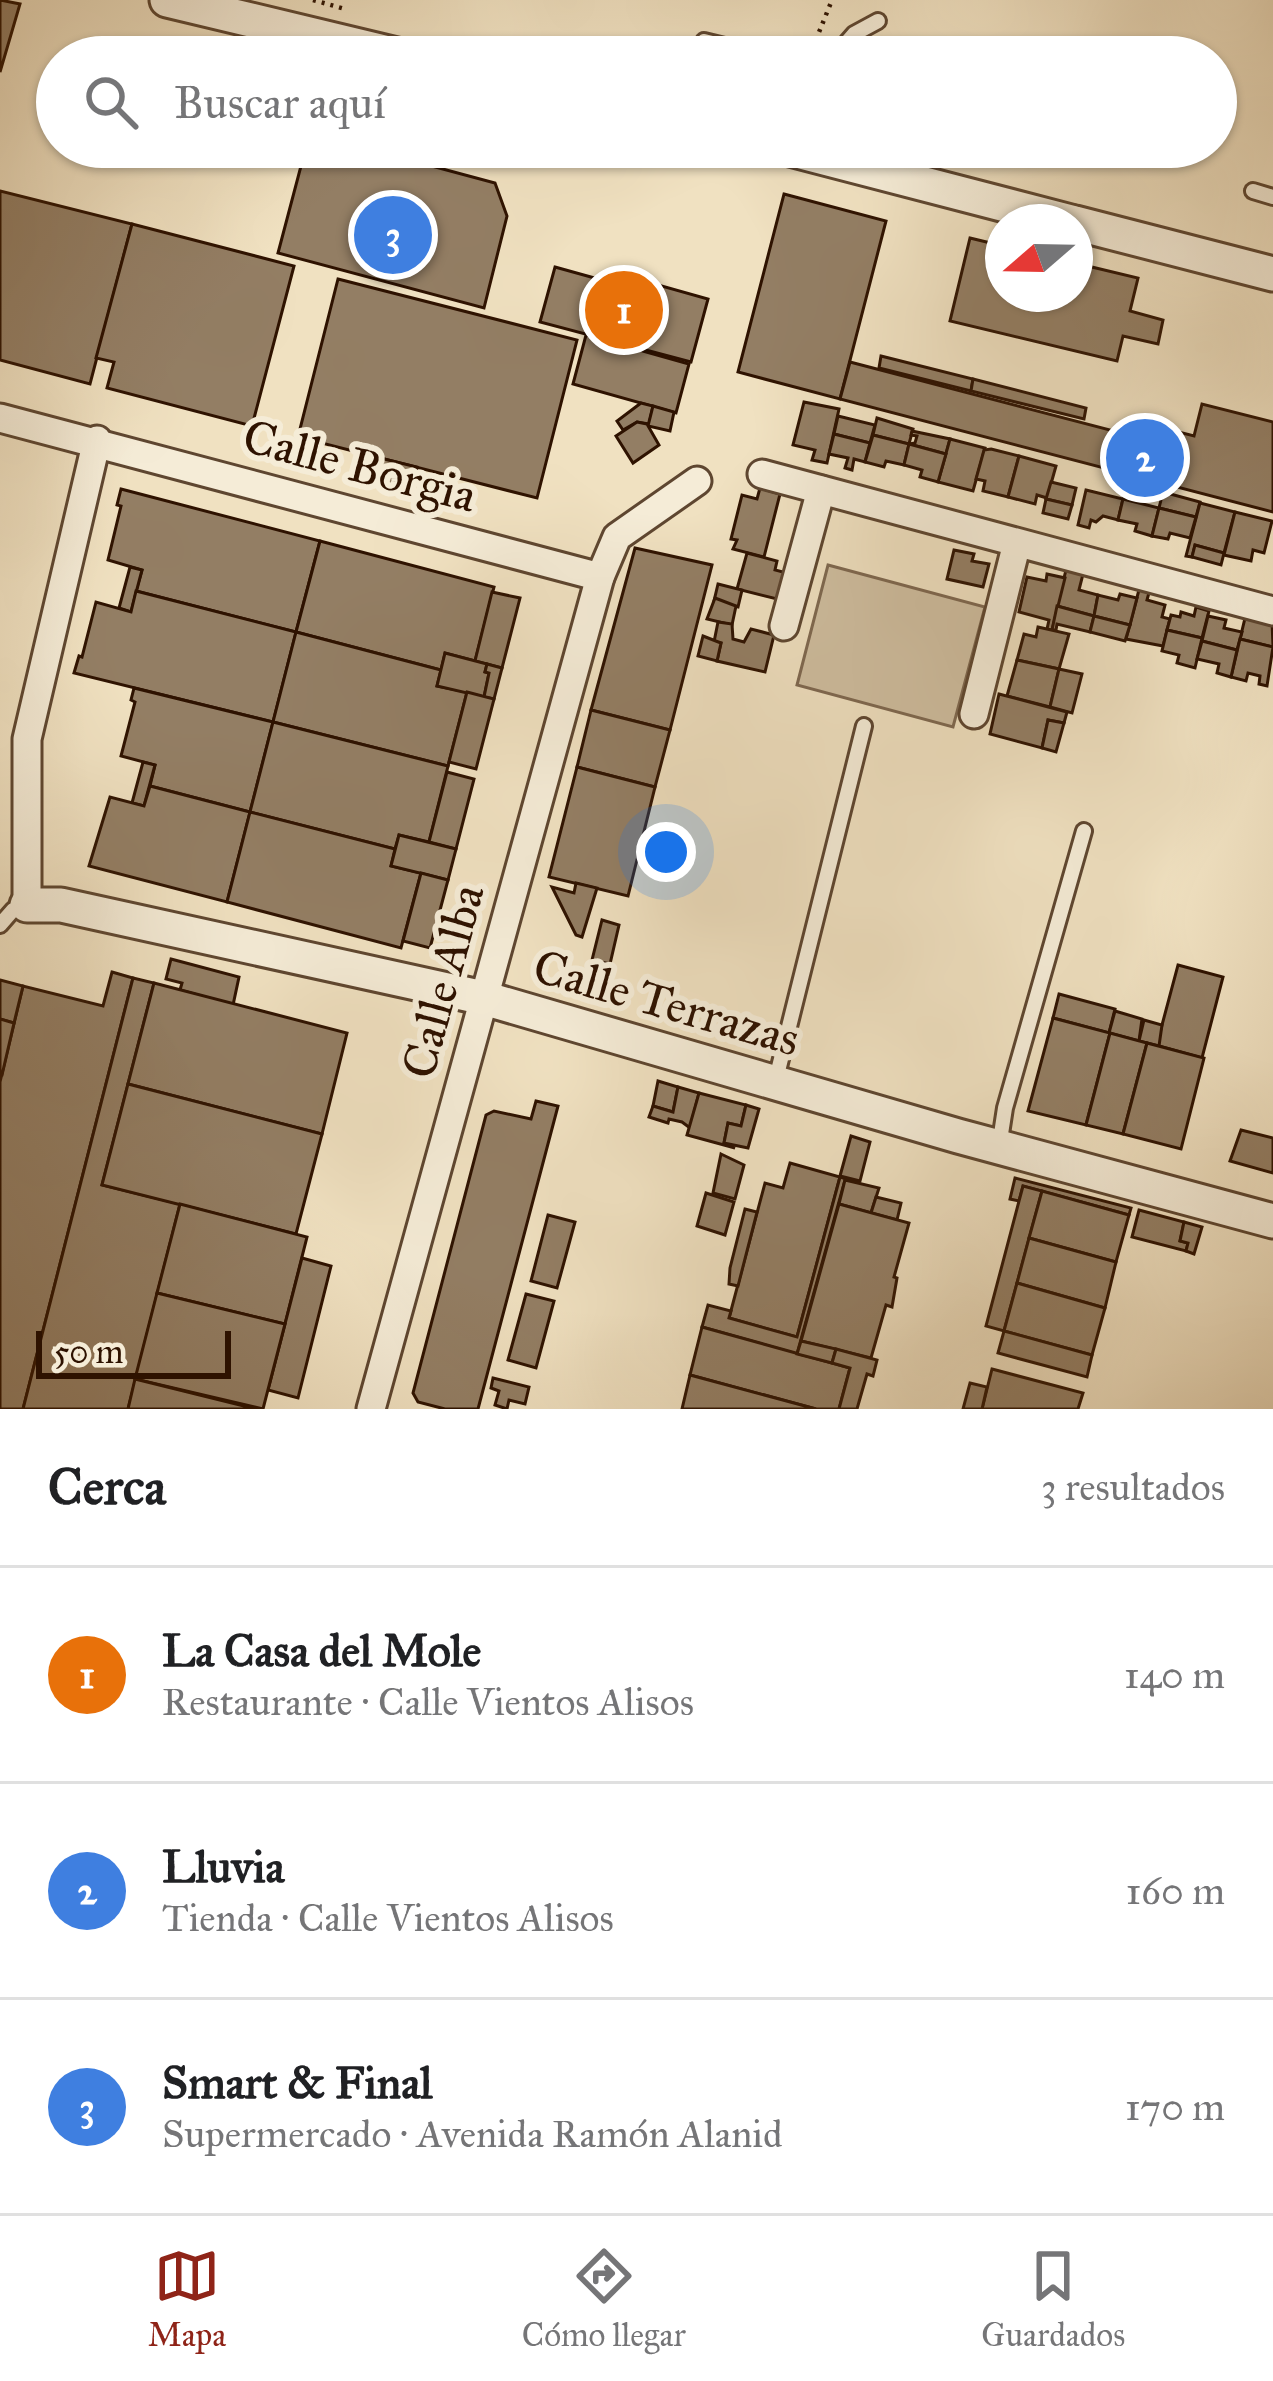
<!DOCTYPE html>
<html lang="es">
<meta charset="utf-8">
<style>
:root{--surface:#fff;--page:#f6f6f6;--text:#202124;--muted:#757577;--line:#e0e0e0;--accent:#8f2418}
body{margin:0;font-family:"IM FELL Great Primer",serif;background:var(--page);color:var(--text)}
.compass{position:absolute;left:985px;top:204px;width:108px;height:108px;border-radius:50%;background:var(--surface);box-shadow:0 3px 9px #0004;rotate:250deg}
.scale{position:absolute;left:36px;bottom:30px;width:195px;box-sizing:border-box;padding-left:12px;border:6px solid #2e1200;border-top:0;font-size:33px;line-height:42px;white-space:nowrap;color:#2e1200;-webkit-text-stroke:9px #f5ecd7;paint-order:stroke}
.you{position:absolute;left:666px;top:852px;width:42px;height:42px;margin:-30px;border:9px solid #fff;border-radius:50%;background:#1a73e8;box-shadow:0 0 0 18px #1a73e833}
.badge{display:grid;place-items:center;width:78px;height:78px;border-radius:50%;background:var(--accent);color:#fff;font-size:39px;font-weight:700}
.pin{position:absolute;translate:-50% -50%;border:6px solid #fff;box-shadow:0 3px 12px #0006}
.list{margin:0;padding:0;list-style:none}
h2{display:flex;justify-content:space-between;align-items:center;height:156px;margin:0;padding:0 48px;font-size:51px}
h2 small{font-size:39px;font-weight:400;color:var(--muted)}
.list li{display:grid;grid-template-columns:78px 1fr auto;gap:36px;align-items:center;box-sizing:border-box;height:216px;padding:0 48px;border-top:3px solid var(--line)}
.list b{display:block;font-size:45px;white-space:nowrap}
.list p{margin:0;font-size:39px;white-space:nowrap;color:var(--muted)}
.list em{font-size:39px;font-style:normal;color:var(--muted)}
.icon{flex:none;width:66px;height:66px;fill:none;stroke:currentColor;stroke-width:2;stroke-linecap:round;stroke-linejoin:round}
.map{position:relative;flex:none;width:1273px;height:1409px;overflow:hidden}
.search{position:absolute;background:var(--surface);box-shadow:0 3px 9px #0004;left:36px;right:36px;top:36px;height:132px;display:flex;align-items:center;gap:30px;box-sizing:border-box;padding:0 42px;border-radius:66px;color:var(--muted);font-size:45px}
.sheet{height:804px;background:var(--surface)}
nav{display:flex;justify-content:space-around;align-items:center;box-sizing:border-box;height:168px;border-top:3px solid var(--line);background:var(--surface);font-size:33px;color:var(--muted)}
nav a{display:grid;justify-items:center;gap:6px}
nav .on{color:var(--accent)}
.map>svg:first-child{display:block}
.green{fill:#cfbea0;stroke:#7e6850;stroke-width:3}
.building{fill:#937e64;stroke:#2e1200;stroke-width:3}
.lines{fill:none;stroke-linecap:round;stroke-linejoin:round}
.service-casing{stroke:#5e4630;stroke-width:20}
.minor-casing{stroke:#5e4630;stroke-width:33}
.tertiary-casing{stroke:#5e4630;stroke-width:39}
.path{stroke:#2e1200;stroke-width:4.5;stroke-dasharray:3 6;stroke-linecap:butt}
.service{stroke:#f5ecd7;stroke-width:14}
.minor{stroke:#f5ecd7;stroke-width:27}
.tertiary{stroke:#f5ecd7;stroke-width:33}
.labels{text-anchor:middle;stroke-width:12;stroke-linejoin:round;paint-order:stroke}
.street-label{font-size:48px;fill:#2e1200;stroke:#f5ecd7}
</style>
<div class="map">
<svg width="1273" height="1409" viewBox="0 0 1273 1409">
<rect width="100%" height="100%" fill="#f0e1c1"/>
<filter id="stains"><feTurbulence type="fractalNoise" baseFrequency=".00167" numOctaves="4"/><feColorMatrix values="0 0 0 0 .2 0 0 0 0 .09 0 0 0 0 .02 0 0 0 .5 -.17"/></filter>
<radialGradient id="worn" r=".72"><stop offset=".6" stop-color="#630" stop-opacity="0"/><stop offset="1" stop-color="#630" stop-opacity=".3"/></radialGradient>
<path class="green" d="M828 565 985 607 953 727 797 685Z"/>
<g class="building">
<path d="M0 0 20 4 0 72Z"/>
<path d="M306 147H361L495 183 507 216 484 308 278 253Z"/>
<path d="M0 191 132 224 90 384 0 360Z"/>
<path d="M784 194 886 221 840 399 738 372Z"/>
<path d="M132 224 294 266 252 426 107 388 114 362 96 358Z"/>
<path d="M970 238 1003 246V294H1075V263L1138 278 1130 311 1163 320 1158 344 1123 336 1117 361 950 321Z"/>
<path d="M555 267 659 296 662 286 708 299 691 362 540 322Z"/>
<path d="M338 279 577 340 537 498 298 437Z"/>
<path d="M586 335 689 364 676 413 573 384Z"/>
<path d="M881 356 973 379 971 391 879 368Z"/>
<path d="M850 362 1171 446 1175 431 1194 436 1202 404 1273 422V512L840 399Z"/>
<path d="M973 379 1086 408 1084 419 971 391Z"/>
<path d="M804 402 839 409 827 463 812 460 815 450 793 445Z"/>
<path d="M641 403 653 406 649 424 637 422 623 430 617 421Z"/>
<path d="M653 406 674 412 670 431 648 426Z"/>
<path d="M838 416 875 425 870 443 834 434Z"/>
<path d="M877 418 913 429 909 444 873 435Z"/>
<path d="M637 422 647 424 659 445 633 463 616 436Z"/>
<path d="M912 431 950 439 946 454 909 444 915 443 917 436 911 435Z"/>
<path d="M834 434 870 443 865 462 854 459 852 470 845 468 848 458 829 454Z"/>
<path d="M873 435 909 444 904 465 886 461 884 467 865 462Z"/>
<path d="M950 439 985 448 973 491 938 482Z"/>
<path d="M909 444 946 454 938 482 920 477 922 470 904 465Z"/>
<path d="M991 449 1019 456 1008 497 983 491 985 481 976 479 984 450Z"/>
<path d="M372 456 417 467 411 492 366 479Z"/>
<path d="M1019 456 1056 466 1047 498 1037 495 1035 504 1008 497Z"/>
<path d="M1051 482 1076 488 1072 505 1046 499Z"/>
<path d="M760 488 780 494 764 557 733 549 737 540 731 539 742 495 757 499Z"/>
<path d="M121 489 320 541 296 632 136 591 142 570 108 560 121 506 117 505Z"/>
<path d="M1086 490 1123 499 1118 520 1103 516 1096 522 1091 520 1089 528 1078 525Z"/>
<path d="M1163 492 1200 502 1196 517 1159 508Z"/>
<path d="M1046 499 1072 505 1068 519 1043 513Z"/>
<path d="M1123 499 1159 508 1152 536 1135 531 1137 524 1118 520Z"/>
<path d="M1200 503 1235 512 1224 553 1195 545 1192 557 1186 556Z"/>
<path d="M1159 508 1196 517 1190 538 1170 533 1168 539 1152 536Z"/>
<path d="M1235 512 1272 521 1264 553 1253 550 1251 561 1224 555Z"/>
<path d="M320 541 494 587 475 661 445 653 441 670 296 632Z"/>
<path d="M1195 545 1224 553 1221 565 1192 557Z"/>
<path d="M635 548 712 565 670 730 591 710Z"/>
<path d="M954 550 974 554 972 561 989 564 983 587 947 579Z"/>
<path d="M747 553 777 561 775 570 787 573 781 600 737 589Z"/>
<path d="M130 567 142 570 131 612 119 608Z"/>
<path d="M1066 570 1083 574 1079 590 1098 595 1094 616 1057 606Z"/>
<path d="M1047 574 1065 578 1052 630 1047 629 1049 620 1019 612 1027 577 1046 581Z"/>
<path d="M718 584 742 590 738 607 714 601Z"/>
<path d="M1140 586 1150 589 1147 600 1165 605 1162 617 1170 619 1163 646 1126 639Z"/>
<path d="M136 591 296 632 273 722 74 673 79 656 82 657 96 602 131 612Z"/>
<path d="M492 592 520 598 502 668 475 661Z"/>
<path d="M1120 594 1137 598 1130 625 1094 616 1098 595 1118 600Z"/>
<path d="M715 598 736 606 732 625 707 619Z"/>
<path d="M1057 606 1094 616 1090 632 1057 624 1056 630H1052Z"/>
<path d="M1196 607 1209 611 1202 638 1167 630 1171 615 1180 617 1181 612 1194 616Z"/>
<path d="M1246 614 1272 621 1273 647 1240 639Z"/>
<path d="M1094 616 1130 625 1125 641 1090 632Z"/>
<path d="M1208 616 1226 620 1224 628 1242 632 1237 650 1202 641Z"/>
<path d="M718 622 732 624 733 639 744 642 751 629 774 635 765 672 717 661 721 643 714 642Z"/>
<path d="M1038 627 1069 634 1059 669 1017 660 1024 634 1036 637Z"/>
<path d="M1167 630 1202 638 1195 668 1177 663 1179 655 1162 651Z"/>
<path d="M296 632 441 670 437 686 467 692 448 766 273 722Z"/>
<path d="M703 636 721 643 717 661 698 656Z"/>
<path d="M1240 639 1273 647 1267 686 1259 684 1260 676 1248 673 1246 681 1231 677Z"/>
<path d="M1202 641 1237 650 1231 677 1217 673 1219 664 1197 659Z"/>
<path d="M445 653 487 664 485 672 489 673 484 697 437 686Z"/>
<path d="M1017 660 1059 669 1050 707 1007 696Z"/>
<path d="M487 664 502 668 494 699 484 697 489 673 485 672Z"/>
<path d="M1059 669 1082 674 1072 713 1050 707Z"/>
<path d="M134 688 273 722 250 812 150 786 155 765 121 756 135 702 131 700Z"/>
<path d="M467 692 494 699 476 769 449 762Z"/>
<path d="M999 694 1067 712 1064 723 1048 720 1042 748 990 734Z"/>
<path d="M591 710 670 730 655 787 577 767Z"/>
<path d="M1048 720 1064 723 1056 752 1042 748Z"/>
<path d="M273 722 448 766 429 842 399 835 395 849 250 812Z"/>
<path d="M143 762 155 765 144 806 132 803Z"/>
<path d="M577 767 655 787 628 896 549 877Z"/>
<path d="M447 772 474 779 456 849 429 842Z"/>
<path d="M150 786 250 812 227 902 89 866 110 797 144 806Z"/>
<path d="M250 812 395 849 391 866 421 873 401 948 227 902Z"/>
<path d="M399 835 456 849 448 880 391 866Z"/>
<path d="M421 873 448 880 430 948 403 941Z"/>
<path d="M576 883 597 888 582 937 576 935 552 887 574 893Z"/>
<path d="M602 920 619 925 610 964 592 960Z"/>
<path d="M171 959 239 977 233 1005 180 990 182 983 166 979Z"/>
<path d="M1178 965 1223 977 1202 1058 1159 1046 1158 1040Z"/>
<path d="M112 972 133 978 23 1409H0V1082L23 986 103 1006Z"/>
<path d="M133 978 154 983 102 1185 180 1204 128 1409H23Z"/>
<path d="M0 980 23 986 14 1023 0 1019Z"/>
<path d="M154 983 347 1033 322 1134 128 1084Z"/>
<path d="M1059 994 1115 1009 1109 1033 1053 1018Z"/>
<path d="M1115 1011 1142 1019 1139 1041 1109 1033Z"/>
<path d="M1053 1018 1110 1033 1086 1125 1028 1111Z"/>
<path d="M0 1019 14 1023 2 1075H0Z"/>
<path d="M1144 1020 1162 1025 1159 1046 1139 1041Z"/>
<path d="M1110 1033 1147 1043 1123 1134 1086 1125Z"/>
<path d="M1147 1043 1204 1058 1181 1149 1123 1134Z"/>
<path d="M658 1081 678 1087 673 1112 653 1106Z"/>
<path d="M128 1084 322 1134 296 1234 102 1185Z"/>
<path d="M678 1087 699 1093 690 1128 682 1122 669 1119 668 1123 649 1117 653 1106 673 1112Z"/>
<path d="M699 1093 746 1105 741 1126 728 1123 724 1143 735 1148 687 1135Z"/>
<path d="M536 1101 558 1106 478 1409H445L418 1402 413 1393 486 1115 494 1111 531 1119Z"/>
<path d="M746 1105 759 1109 748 1148 724 1143 728 1123 741 1126Z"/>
<path d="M1241 1130 1273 1138V1173L1230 1161Z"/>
<path d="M851 1136 870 1142 860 1181 840 1176Z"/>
<path d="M721 1154 744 1165 735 1199 713 1193Z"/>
<path d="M790 1163 840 1177 797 1337 729 1318 765 1183 783 1188Z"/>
<path d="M840 1177 860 1183 845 1180 797 1354 702 1327 708 1305 731 1311 729 1318 797 1337Z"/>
<path d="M1015 1178 1131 1208 1129 1215 1023 1186 1019 1201 1010 1199Z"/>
<path d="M845 1180 879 1188 871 1213 839 1204Z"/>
<path d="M1023 1186 1042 1191 1004 1331 986 1326Z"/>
<path d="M1042 1191 1129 1215 1116 1262 1029 1238Z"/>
<path d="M706 1193 734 1202 725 1235 697 1226Z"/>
<path d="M876 1197 901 1203 897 1220 871 1213Z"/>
<path d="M180 1204 307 1237 285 1324 157 1293Z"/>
<path d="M839 1204 909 1223 894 1277 897 1278 892 1307 886 1305 871 1358 801 1341Z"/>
<path d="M745 1209 757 1212 738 1286 729 1284 730 1268Z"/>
<path d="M1139 1210 1184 1222 1180 1241 1188 1243 1186 1251 1132 1237Z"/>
<path d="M548 1215 575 1222 557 1288 531 1281Z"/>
<path d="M1184 1222 1202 1227 1194 1254 1186 1251 1188 1243 1180 1241Z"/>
<path d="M1029 1238 1116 1262 1105 1308 1017 1283Z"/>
<path d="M302 1258 331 1266 298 1398 268 1390Z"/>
<path d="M1017 1283 1105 1308 1092 1355 1004 1331Z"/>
<path d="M157 1293 285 1324 263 1409 135 1379Z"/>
<path d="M526 1294 554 1301 536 1368 508 1360Z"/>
<path d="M702 1327 850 1368 839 1409H816L690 1375Z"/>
<path d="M1004 1331 1092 1355 1087 1377 998 1353Z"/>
<path d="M801 1341 836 1349 832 1363 797 1354Z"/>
<path d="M836 1349 877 1360 873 1376 867 1374 857 1409H839L850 1368 832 1363Z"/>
<path d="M992 1369 1083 1393 1078 1409H982Z"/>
<path d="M690 1375 816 1409H682Z"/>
<path d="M493 1378 529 1387 525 1404 509 1400 507 1409 495 1405 499 1391 491 1388Z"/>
<path d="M135 1379 256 1409H128Z"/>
<path d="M970 1383 987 1387 982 1409H963Z"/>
</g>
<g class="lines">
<defs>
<g id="service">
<path d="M704 41 770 57"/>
<path d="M834 57 854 34 878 21"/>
<path d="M1253 191 1273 197"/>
<path d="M0 925 13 910 27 905"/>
<path d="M775 1083 864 726"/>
<path d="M999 1147 1005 1108 1084 831"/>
</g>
<g id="minor">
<path d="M0 418 600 577"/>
<path d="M762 474 1273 611"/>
<path d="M784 626 821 490"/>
<path d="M974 714 1017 543"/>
<path d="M27 905V739L97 440"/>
<path d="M371 1409 600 577 617 537 697 481"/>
</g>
<g id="tertiary">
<path d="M167 0 405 57"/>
<path d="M782 147 1071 222"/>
<path d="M1075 223 1273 274"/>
<path d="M27 905H61L484 998 958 1136 1273 1221"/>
</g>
</defs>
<use href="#service" class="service-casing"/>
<use href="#minor" class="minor-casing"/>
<use href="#tertiary" class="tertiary-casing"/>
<g class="path">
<path d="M313 0 345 9"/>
<path d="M809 57 832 0"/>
</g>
<use href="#service" class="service"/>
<use href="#minor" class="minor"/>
<use href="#tertiary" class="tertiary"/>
</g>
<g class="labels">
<g class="street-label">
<text transform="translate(360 465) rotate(15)" y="17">Calle Borgia</text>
<text transform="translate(442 981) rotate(-75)" y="17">Calle Alba</text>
<text transform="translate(667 1002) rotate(16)" y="17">Calle Terrazas</text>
</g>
</g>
<rect width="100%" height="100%" filter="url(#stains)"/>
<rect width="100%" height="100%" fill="url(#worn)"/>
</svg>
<svg class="compass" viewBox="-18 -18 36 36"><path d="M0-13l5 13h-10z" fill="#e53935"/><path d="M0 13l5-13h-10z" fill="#757577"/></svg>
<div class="scale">50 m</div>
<div class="you"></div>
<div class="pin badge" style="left:624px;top:310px;background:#e8710a">1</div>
<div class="pin badge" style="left:1145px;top:458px;background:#3f7fe0">2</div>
<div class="pin badge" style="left:393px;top:235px;background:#3f7fe0">3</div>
<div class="search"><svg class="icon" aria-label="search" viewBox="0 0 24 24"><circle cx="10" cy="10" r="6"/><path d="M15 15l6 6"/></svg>Buscar aquí</div>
</div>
<section class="sheet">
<h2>Cerca<small>3 resultados</small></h2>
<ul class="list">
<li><span class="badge" style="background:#e8710a">1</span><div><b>La Casa del Mole</b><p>Restaurante · Calle Vientos Alisos</p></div><em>140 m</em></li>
<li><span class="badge" style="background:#3f7fe0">2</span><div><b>Lluvia</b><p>Tienda · Calle Vientos Alisos</p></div><em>160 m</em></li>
<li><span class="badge" style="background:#3f7fe0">3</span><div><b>Smart &amp; Final</b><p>Supermercado · Avenida Ramón Alanid</p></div><em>170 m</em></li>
</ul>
</section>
<nav>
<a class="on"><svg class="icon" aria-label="map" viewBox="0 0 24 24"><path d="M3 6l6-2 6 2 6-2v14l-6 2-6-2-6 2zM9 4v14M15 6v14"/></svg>Mapa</a>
<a><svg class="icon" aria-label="directions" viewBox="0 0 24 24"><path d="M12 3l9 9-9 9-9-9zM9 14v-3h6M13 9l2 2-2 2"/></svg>Cómo llegar</a>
<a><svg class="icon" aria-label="saved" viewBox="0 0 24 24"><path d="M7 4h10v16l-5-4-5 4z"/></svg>Guardados</a>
</nav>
